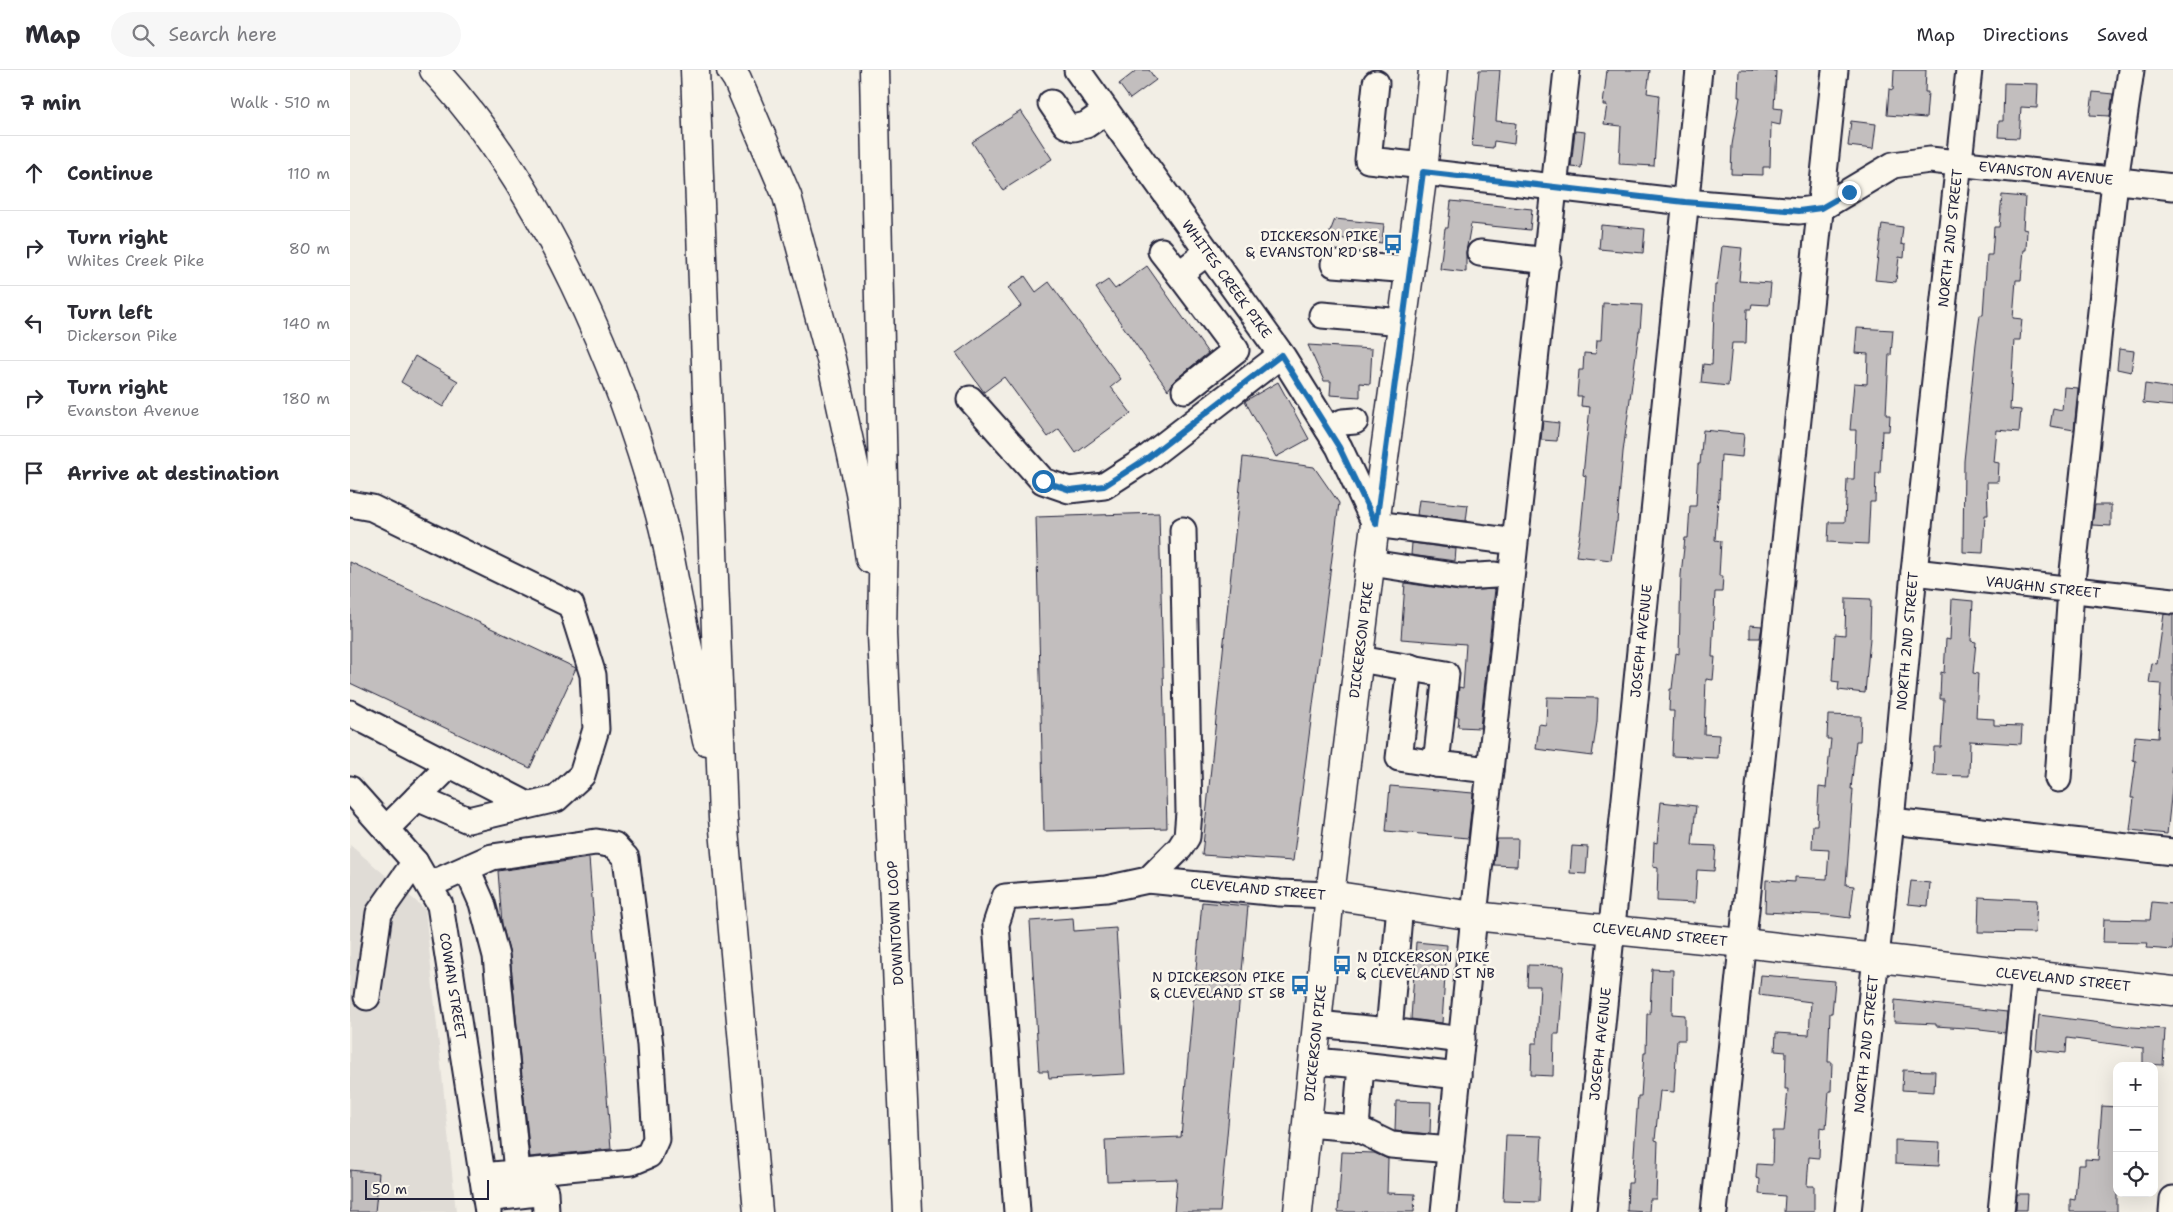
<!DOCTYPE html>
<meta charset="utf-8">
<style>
:root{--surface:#fff;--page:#f7f7f7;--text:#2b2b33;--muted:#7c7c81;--line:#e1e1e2}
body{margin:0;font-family:"Shantell Sans",sans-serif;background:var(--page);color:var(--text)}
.controls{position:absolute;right:15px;bottom:15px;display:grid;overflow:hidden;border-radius:10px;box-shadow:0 5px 20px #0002}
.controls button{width:45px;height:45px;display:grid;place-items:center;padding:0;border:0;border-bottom:1px solid var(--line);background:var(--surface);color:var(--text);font:25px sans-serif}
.scale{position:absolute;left:15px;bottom:12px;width:124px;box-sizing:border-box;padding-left:5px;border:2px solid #22223b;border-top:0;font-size:14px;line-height:18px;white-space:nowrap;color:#22223b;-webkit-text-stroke:4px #fbf7ec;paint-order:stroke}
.stop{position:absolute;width:15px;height:15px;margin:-11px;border:4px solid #1f6fb2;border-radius:50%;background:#fff}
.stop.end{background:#1f6fb2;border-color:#fff;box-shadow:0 1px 5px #0008}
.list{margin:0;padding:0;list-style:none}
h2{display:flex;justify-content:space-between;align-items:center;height:65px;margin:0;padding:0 20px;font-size:21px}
h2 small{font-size:16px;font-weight:400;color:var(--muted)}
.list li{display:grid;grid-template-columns:32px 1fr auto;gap:15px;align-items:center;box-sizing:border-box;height:75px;padding:0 20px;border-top:1px solid var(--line)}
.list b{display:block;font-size:19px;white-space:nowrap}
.list p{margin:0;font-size:16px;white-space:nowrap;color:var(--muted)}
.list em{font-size:16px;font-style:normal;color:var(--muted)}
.icon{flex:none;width:28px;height:28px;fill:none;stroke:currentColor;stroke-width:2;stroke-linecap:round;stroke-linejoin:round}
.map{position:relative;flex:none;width:1823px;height:1142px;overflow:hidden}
header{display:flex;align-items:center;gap:30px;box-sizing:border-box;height:70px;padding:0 25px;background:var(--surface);border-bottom:1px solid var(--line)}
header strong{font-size:24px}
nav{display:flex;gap:28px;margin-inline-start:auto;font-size:18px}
.search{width:350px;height:45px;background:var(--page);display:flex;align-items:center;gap:12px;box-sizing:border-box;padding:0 18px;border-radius:28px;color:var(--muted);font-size:19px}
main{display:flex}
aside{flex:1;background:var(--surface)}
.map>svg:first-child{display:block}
.built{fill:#e0dcd6}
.building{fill:#c2bebe;stroke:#22223b}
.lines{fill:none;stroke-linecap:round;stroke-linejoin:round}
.minor-casing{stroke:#22223b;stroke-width:29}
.major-casing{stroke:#22223b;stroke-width:31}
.highway-casing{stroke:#22223b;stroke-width:31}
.minor{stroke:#fbf7ec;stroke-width:25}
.major{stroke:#fbf7ec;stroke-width:28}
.highway{stroke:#fbf7ec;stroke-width:28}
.route{stroke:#1f6fb2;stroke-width:6}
.labels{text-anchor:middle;stroke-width:5;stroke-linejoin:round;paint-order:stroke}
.street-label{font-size:14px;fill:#22223b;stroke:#fbf7ec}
.poi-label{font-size:14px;fill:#22223b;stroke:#fbf7ec;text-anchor:end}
</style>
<header>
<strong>Map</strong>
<div class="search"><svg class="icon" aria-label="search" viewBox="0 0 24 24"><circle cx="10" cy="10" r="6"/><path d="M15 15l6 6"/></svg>Search here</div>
<nav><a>Map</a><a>Directions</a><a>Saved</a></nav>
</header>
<main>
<aside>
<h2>7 min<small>Walk · 510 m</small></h2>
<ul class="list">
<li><svg class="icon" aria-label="ahead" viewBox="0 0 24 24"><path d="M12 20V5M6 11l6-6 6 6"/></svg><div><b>Continue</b></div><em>110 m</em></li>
<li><svg class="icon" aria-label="right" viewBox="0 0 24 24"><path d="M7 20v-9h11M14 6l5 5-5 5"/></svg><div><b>Turn right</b><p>Whites Creek Pike</p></div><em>80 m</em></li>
<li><svg class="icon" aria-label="left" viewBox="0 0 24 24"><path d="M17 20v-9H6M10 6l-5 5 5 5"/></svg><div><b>Turn left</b><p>Dickerson Pike</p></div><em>140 m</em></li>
<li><svg class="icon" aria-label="right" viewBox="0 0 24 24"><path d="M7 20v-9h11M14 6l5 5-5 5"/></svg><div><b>Turn right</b><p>Evanston Avenue</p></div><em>180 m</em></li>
<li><svg class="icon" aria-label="arrive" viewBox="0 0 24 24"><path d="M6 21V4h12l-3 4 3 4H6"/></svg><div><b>Arrive at destination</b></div></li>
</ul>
</aside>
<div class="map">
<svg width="1823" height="1142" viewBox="0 0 1823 1142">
<rect width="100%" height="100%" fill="#f2eee5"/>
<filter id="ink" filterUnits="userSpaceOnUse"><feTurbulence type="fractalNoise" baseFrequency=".02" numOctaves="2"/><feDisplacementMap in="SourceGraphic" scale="10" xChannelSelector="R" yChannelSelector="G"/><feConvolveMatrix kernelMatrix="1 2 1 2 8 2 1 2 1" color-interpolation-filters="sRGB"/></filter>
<g filter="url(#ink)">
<path class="built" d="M0 775 75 839 106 1142H0Z"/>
<g class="building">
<path d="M787 0H799L806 10 780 29 769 14Z"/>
<path d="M1129 0H1150L1146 51 1166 53 1164 74 1144 71 1143 78 1122 76Z"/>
<path d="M1257 0H1300L1297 23 1309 25 1304 96 1269 94 1271 56 1254 54 1257 35H1253Z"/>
<path d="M1389 0 1426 1 1424 38 1432 39 1430 55 1421 53 1420 97H1413V105L1381 104 1382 75 1390 27H1388Z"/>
<path d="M1544 0H1576L1575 22H1578L1576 48 1537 45 1539 19 1543 20Z"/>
<path d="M1654 13 1688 14 1687 38 1671 37 1669 68 1648 67 1649 51H1653Z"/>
<path d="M1743 22 1763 24 1760 46 1740 45Z"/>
<path d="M671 41 702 89 653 120 622 72Z"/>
<path d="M1501 51 1526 54 1523 79 1498 76Z"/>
<path d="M1225 61 1235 62 1231 98 1221 97Z"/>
<path d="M1652 125 1675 127 1673 159 1677 160 1676 180H1674L1671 210H1666L1663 248 1672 249 1670 270H1664L1660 339 1671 340 1669 362 1647 360 1644 392 1649 393 1648 412H1637L1638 445H1635L1633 483 1613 482 1614 391 1626 274 1630 245H1633L1637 185H1642L1644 157H1649Z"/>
<path d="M1101 131 1182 139 1180 160 1121 154 1116 182V202L1090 199 1095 158H1098Z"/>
<path d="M985 149 1034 154 1032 173 978 167Z"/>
<path d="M1532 154 1553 157 1551 174 1555 175 1554 188 1549 187 1546 212 1525 210Z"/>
<path d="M1251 155 1295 159 1293 183 1249 179Z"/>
<path d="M1372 176 1392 178 1389 211 1421 213 1419 235 1402 234 1401 239H1397L1396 273H1382L1378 316 1351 313 1353 294 1362 295 1365 215H1367Z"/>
<path d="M797 196 858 283 826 309 818 320 746 218 758 210 765 219Z"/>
<path d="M675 206 686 222 699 212 771 309 761 317 781 343 726 383 709 359 698 367 654 307 634 322 606 283 671 236 658 218Z"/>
<path d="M1253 233 1292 235 1290 261H1289L1273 382 1267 452H1266L1261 490 1226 486 1231 458 1236 406 1233 405 1240 337 1231 336 1232 326H1227L1229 300H1233L1234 283 1246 284 1247 270H1251Z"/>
<path d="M1507 258 1543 260 1541 285H1539L1536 345H1540L1539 361H1532L1530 403H1526L1525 432H1520L1518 474 1478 472 1479 452H1495L1497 409H1504L1506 360H1500L1504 313 1517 314 1518 284 1505 283Z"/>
<path d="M958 275 1022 279 1020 314 1010 313V327L980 325 981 311H974Z"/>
<path d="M1769 279 1784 281 1781 302 1767 299Z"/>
<path d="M65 286 108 311 93 337 51 312Z"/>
<path d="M928 312 959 369 926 387 895 331Z"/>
<path d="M1795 314 1823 318V336L1793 333Z"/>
<path d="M1714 317 1728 318 1724 360 1700 356 1703 338 1712 340Z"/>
<path d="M1193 351 1209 353 1207 371 1191 370Z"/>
<path d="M1353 360 1394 364 1392 387 1371 385 1369 428H1368L1365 470 1371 471 1369 506H1373L1372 522H1365L1362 587H1365L1363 610 1356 609 1354 664 1369 665 1368 688 1322 686 1324 641H1319L1320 619H1322L1326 583 1329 584 1331 505 1335 468H1338L1340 436H1346L1348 394H1350Z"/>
<path d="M893 387 964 397 989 433 943 791 852 785Z"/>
<path d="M1069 430 1118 435 1116 451 1067 445Z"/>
<path d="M1745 435H1761V456L1742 455Z"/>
<path d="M809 443 817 758 694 761 686 447Z"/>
<path d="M1062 473 1106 479 1105 491 1061 485Z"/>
<path d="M0 492 226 598 180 698 0 613Z"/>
<path d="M1055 513 1109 521 1145 519 1130 658 1108 657 1109 647H1106L1109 617 1113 618 1116 574 1051 569Z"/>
<path d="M1496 528 1521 529 1520 568 1515 623 1488 620 1489 612 1482 611 1485 564 1495 565Z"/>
<path d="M1602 529 1623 531 1621 571 1626 572 1623 603 1628 604 1626 648 1644 649V655L1672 656 1671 674 1620 671 1619 706 1583 705 1584 677H1591L1594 629H1590L1591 602 1594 603 1596 569 1600 570Z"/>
<path d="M1814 544 1823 545V685L1821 703 1823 704V710L1817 764 1780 760 1784 728H1781L1786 691 1783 690 1785 666 1808 668 1811 614 1799 613 1802 593 1807 594Z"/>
<path d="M1400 555 1412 556 1410 568H1400Z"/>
<path d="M1197 627 1248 628 1247 652 1242 686 1186 679 1189 654 1196 655Z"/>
<path d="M1478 645 1511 646 1510 671H1506L1501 719H1503L1496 815 1504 816 1500 848 1477 845 1415 842 1416 810 1445 812V807L1477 809 1479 780 1462 779 1463 755H1467L1469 717 1476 718 1481 669H1477Z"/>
<path d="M1040 716 1123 723 1118 768 1036 761Z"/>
<path d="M1311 732 1346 736 1342 775 1366 776 1364 801 1347 800 1345 833 1307 831 1308 798 1303 797 1304 772 1307 773Z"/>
<path d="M1147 769H1168L1167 796 1144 795Z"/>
<path d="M1222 776 1238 777 1236 804 1220 803Z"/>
<path d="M239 788 261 1079 180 1087 160 885 152 854 148 801Z"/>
<path d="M1561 811 1580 813 1578 836 1558 834Z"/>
<path d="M1629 827 1687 830 1685 863 1628 862Z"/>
<path d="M852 832 898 836 870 1142H824L827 1109 757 1111 755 1070 831 1067Z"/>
<path d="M1802 832 1823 834V880L1797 878 1798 873 1753 872 1754 849 1800 850Z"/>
<path d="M723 848 724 861 766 858 775 1004 699 1008 698 1001H689L680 851Z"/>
<path d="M1066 872 1097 875 1092 953 1061 949Z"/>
<path d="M1178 895 1214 896 1209 964H1204L1203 1006 1181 1005 1182 973H1187L1190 916H1177Z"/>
<path d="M1302 899 1323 900 1322 944 1335 945V970H1327L1324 1022 1310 1021 1305 1070 1308 1071 1306 1129H1300L1299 1142 1277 1141 1278 1113H1282L1288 1026H1291L1294 983H1296L1297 944H1300Z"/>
<path d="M1411 905 1485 911 1482 943H1480L1478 992H1482L1481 1021H1479L1476 1058 1470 1057 1469 1088 1459 1087 1457 1116H1464V1142H1434L1435 1126 1409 1124 1410 1109 1406 1108 1407 1094 1422 1095 1423 1061H1434L1438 1019H1435L1436 982 1425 981 1426 963 1459 965 1461 932 1409 925Z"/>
<path d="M1545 930 1657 942 1655 963 1630 960V959L1586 956V954L1544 952Z"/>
<path d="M1689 945 1782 957 1815 959 1813 995 1793 994V978L1717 968 1716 983 1686 980Z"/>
<path d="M1553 1000 1585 1001 1584 1022 1552 1020Z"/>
<path d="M1046 1031 1081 1032 1080 1064 1045 1061Z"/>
<path d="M1752 1036 1767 1037V1142H1720V1129L1725 1130 1728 1095H1735V1089L1748 1090Z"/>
<path d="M1156 1065 1192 1066 1189 1132 1153 1131Z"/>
<path d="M1545 1070 1590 1072 1589 1096 1545 1094Z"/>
<path d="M992 1082 1024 1083 1038 1089 1037 1123 1065 1124 1064 1142H988Z"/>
<path d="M0 1100 29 1103 25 1142H0Z"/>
<path d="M1667 1124H1678L1677 1140H1666Z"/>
</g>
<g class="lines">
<defs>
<g id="minor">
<path d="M727 0 933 287 989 377 1025 454 1151 470"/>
<path d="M1026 13 1018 90 1074 96"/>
<path d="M701 33 716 55 724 58 736 55 756 41"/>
<path d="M1073 102 1335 132 1449 141 1471 138 1543 95 1580 90 1823 117"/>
<path d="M811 181 829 204"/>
<path d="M1130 183 1198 191"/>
<path d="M984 194 1060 200"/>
<path d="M972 245 1053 252"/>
<path d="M835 320 886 280 829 204 858 182"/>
<path d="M620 329 693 411 719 420 754 416 796 389 931 285"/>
<path d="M978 359 993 352 1005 351"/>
<path d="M0 434 22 438 221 535 243 605 246 659 232 705 206 729 118 750 67 728 36 759"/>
<path d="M1021 493 1111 507 1145 505"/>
<path d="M1564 502 1823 531"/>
<path d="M1009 589 1096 604 1086 694 1140 700"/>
<path d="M1060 597 1049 688 1086 694"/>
<path d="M0 643 178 735"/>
<path d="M1708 709 1721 520 1765 111 1781 0"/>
<path d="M0 719 65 792 90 835 138 1142"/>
<path d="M67 728 100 695"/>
<path d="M1541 751 1823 782"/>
<path d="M117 799 132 833 146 886 167 1102"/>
<path d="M798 810 929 823 980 825"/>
<path d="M79 815 142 787 246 772 264 775 276 788 300 975 306 1069 299 1085 282 1092 132 1106"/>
<path d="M17 927 29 843 65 792"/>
<path d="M967 954 1039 961 1050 835"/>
<path d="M1039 961 1112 970"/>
<path d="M1011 995 1108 1006"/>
<path d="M957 1054 1006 1058 1011 995 963 991"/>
<path d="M1006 1058 1041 1075 1101 1080"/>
<path d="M136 1129 195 1122 196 1142"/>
<path d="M667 1142 646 854 655 827 756 819 798 810 830 778 837 767 839 742 833 460"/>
<path d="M1094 1142 1124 846 1217 0"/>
<path d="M1233 1142 1349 0"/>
<path d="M1364 1142 1485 0"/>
<path d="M1498 1142 1541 751 1564 502 1619 0"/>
<path d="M1651 1142 1675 904"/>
<path d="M1822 1142 1823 1129"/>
</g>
<g id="major">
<path d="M980 825 1124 846 1393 873 1823 921"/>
<path d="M948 1142 980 825 1025 454 1073 102 1083 0"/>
</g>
<g id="highway">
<path d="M84 0C194 119 272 300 313 456 319 480 323 505 328 530 338 577 347 624 357 671"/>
<path d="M345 0 373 748 408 1142"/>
<path d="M381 0 387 9 437 126 481 289 510 422 520 489"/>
<path d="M524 0 534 457 532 564 558 1142"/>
</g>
</defs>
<use href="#minor" class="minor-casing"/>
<use href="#major" class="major-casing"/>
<use href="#highway" class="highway-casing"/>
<use href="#minor" class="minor"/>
<use href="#major" class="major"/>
<use href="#highway" class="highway"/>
</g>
</g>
<g class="lines" filter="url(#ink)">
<path class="route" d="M693 411 720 420 754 416 796 389 931 285 989 377 1026 454 1073 102 1335 132 1449 141 1471 138 1499 122"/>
</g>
<defs>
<symbol id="bus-bare" viewBox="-9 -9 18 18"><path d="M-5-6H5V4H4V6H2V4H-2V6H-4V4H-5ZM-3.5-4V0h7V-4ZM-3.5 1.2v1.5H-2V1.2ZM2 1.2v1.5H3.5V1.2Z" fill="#1f6fb2" stroke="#fbf7ec" stroke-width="2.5" paint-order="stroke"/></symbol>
</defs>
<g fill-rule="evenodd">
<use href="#bus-bare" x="1029" y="160" width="28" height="28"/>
<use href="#bus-bare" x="978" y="881" width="28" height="28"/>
<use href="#bus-bare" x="936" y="901" width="28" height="28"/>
</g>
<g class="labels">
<g class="street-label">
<text transform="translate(1696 103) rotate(6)" y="5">EVANSTON AVENUE</text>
<text transform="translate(1600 168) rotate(-84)" y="5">NORTH 2ND STREET</text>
<text transform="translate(877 209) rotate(54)" y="5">WHITES CREEK PIKE</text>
<text transform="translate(1693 517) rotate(6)" y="5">VAUGHN STREET</text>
<text transform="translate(1011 570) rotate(-83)" y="5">DICKERSON PIKE</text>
<text transform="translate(1291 571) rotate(-84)" y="5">JOSEPH AVENUE</text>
<text transform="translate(1557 571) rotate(-85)" y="5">NORTH 2ND STREET</text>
<text transform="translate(908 819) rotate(5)" y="5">CLEVELAND STREET</text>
<text transform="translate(545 853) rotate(-93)" y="5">DOWNTOWN LOOP</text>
<text transform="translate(1310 864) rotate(6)" y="5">CLEVELAND STREET</text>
<text transform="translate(1713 909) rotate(6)" y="5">CLEVELAND STREET</text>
<text transform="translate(103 916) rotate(81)" y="5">COWAN STREET</text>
<text transform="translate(965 973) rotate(-84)" y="5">DICKERSON PIKE</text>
<text transform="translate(1250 974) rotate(-84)" y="5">JOSEPH AVENUE</text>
<text transform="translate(1516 974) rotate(-84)" y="5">NORTH 2ND STREET</text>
</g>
<g class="poi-label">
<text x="1028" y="171">DICKERSON PIKE<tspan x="1028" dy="16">&amp; EVANSTON RD SB</tspan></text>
<text x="1007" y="892" text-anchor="start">N DICKERSON PIKE<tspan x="1007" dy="16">&amp; CLEVELAND ST NB</tspan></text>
<text x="935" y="912">N DICKERSON PIKE<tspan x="935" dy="16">&amp; CLEVELAND ST SB</tspan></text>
</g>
</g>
</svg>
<div class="controls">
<button>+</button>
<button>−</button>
<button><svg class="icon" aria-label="locate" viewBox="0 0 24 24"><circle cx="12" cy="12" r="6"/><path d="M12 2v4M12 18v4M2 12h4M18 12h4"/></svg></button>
</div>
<div class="scale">50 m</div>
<div class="stop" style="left:693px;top:411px"></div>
<div class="stop end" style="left:1499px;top:122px"></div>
</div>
</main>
